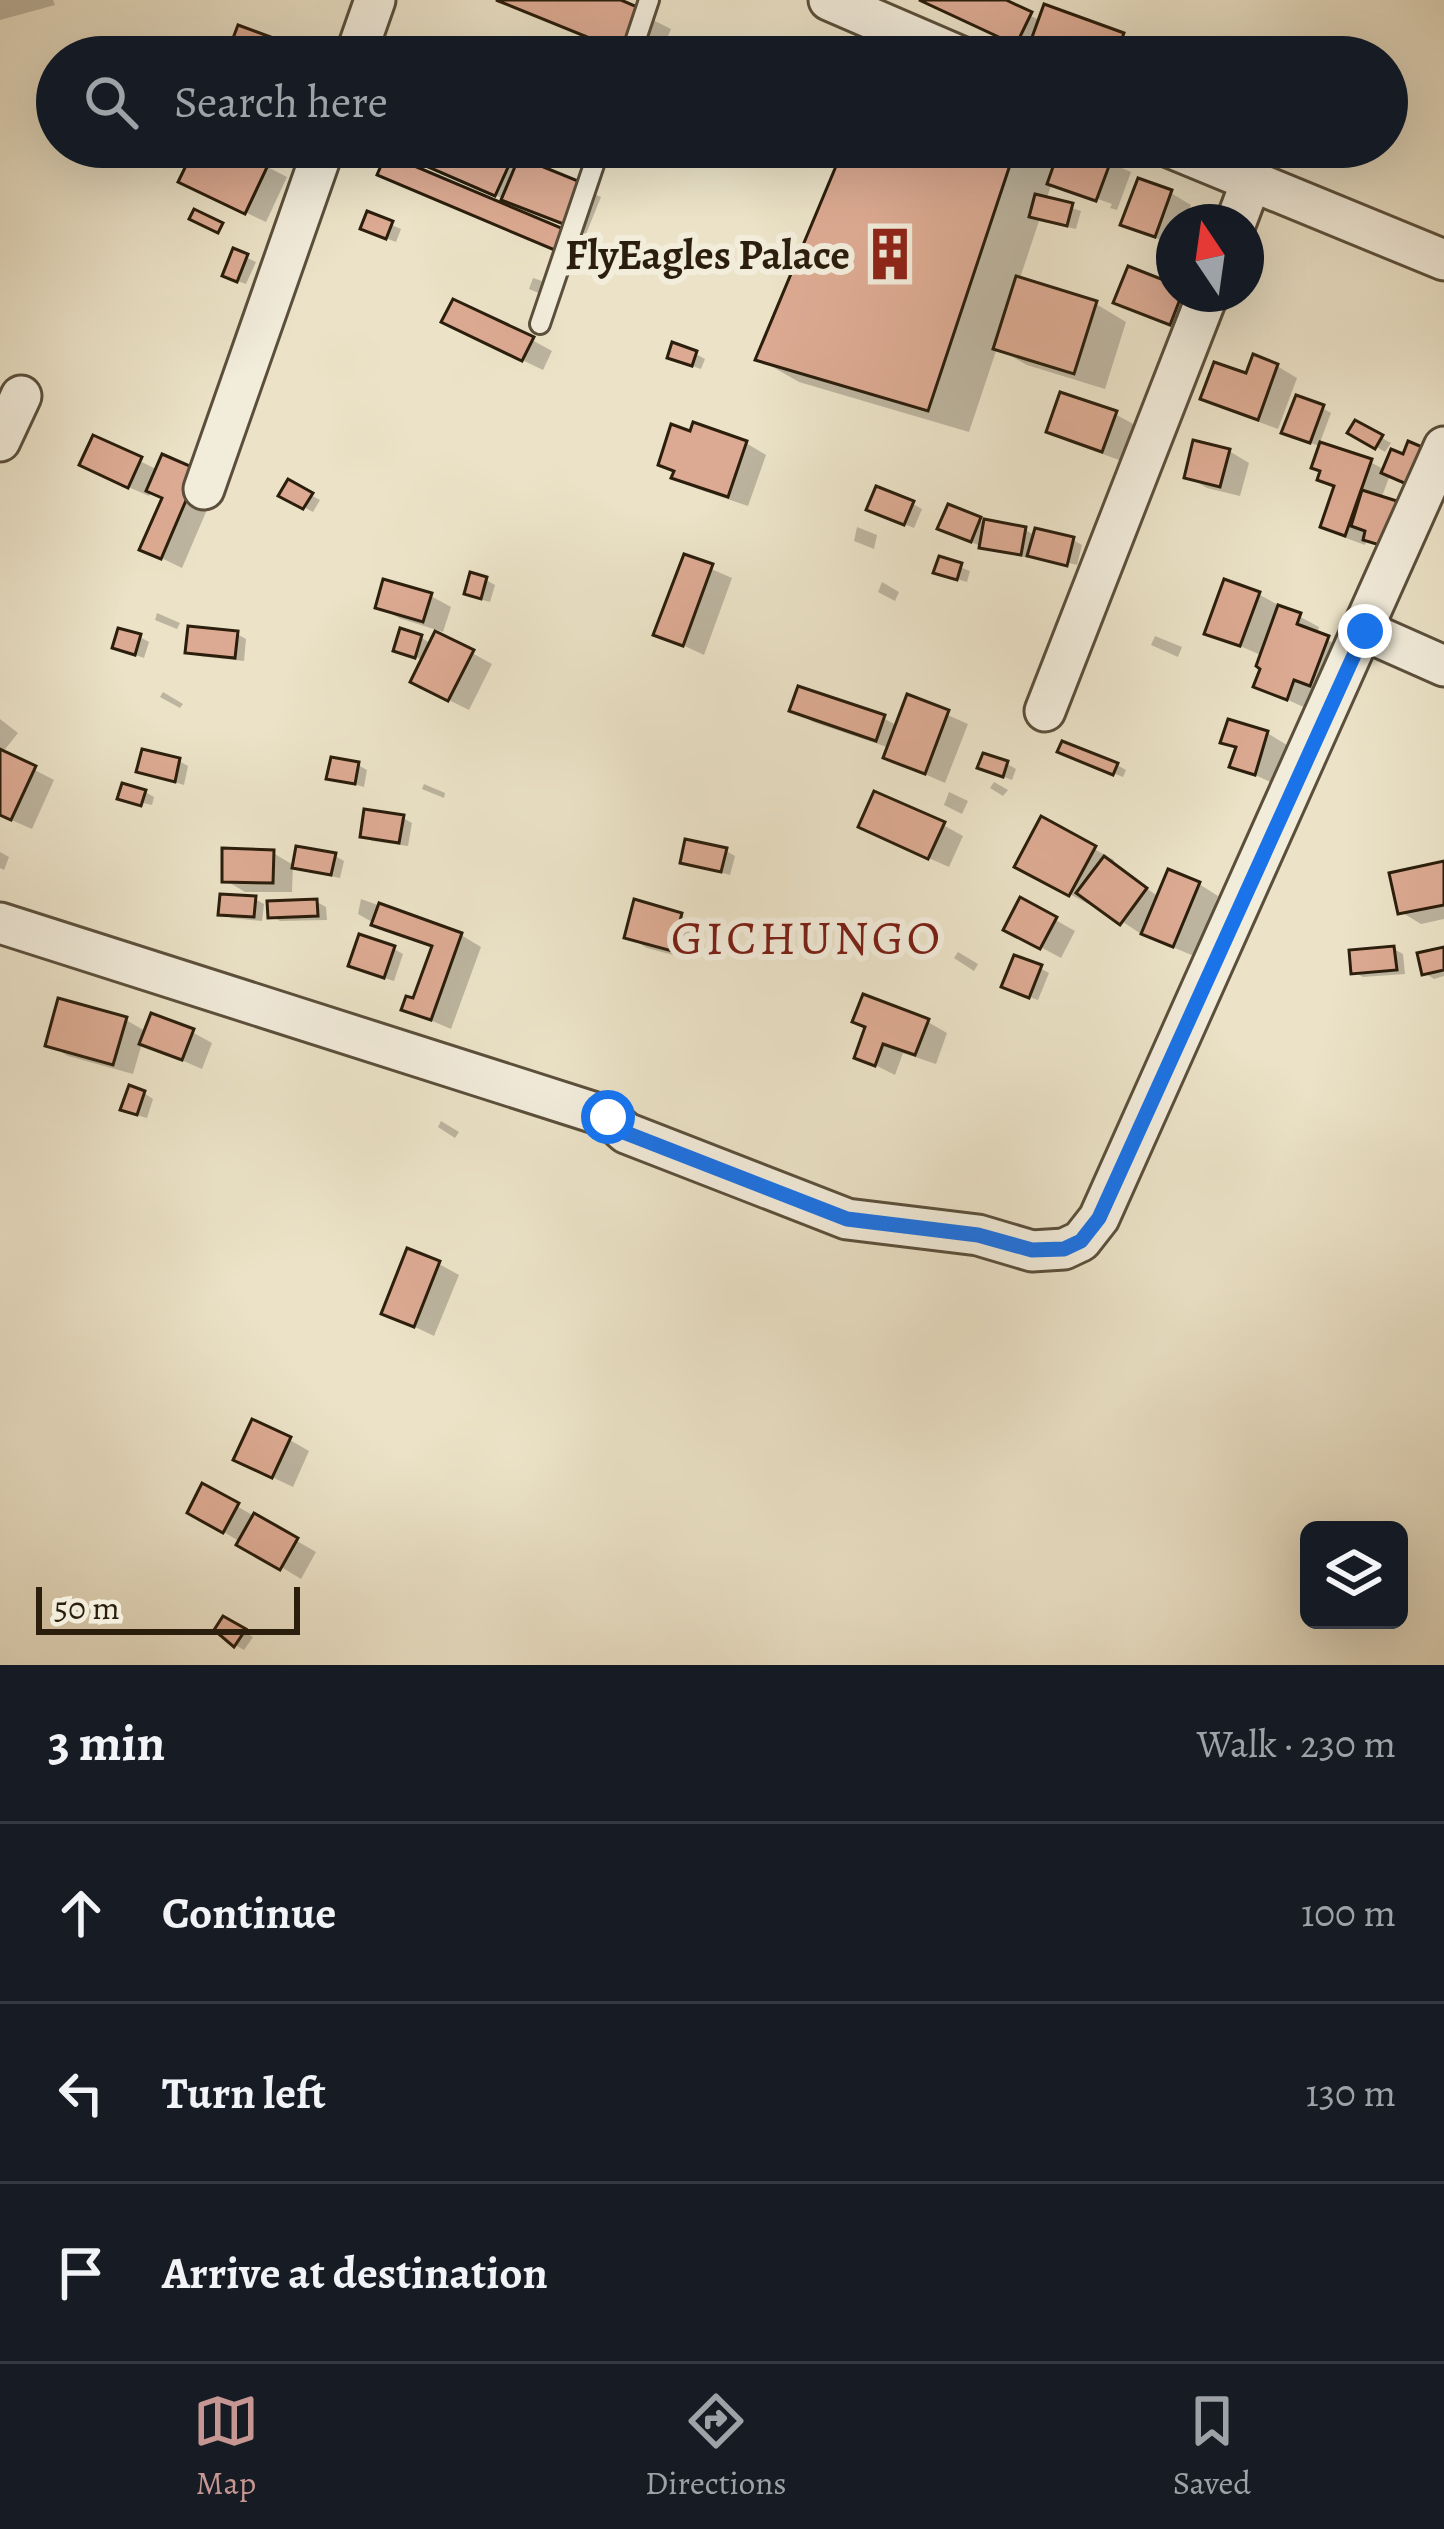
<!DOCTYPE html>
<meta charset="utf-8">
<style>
:root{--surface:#171b24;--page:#20242c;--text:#f1f3f6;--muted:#9ea1a6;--line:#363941;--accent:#c59692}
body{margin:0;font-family:Alegreya,serif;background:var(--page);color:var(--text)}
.controls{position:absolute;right:36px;bottom:36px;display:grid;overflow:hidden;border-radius:18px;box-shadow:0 12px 48px #0002}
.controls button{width:108px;height:108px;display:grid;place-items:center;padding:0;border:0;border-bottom:3px solid var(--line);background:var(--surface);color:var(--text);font:60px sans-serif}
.compass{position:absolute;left:1156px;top:204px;width:108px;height:108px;border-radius:50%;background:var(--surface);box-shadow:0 12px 48px #0002;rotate:347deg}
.scale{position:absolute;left:36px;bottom:30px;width:264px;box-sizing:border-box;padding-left:12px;border:6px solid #2b1e0c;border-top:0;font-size:33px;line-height:42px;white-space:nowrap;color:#2b1e0c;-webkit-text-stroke:9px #f2ecdb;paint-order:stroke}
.stop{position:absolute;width:36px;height:36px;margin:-27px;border:9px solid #1a73e8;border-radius:50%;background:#fff}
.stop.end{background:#1a73e8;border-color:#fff;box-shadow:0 3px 12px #0008}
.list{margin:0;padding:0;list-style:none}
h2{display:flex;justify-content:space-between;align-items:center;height:156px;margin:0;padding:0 48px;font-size:51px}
h2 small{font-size:39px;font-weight:400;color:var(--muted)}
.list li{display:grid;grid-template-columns:78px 1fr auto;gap:36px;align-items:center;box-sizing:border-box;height:180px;padding:0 48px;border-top:3px solid var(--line)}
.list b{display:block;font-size:45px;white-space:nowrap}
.list em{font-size:39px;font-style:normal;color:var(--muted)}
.icon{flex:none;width:66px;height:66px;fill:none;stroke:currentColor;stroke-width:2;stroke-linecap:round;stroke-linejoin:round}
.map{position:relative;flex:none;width:1444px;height:1665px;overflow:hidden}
.search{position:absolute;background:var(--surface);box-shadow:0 12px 48px #0002;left:36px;right:36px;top:36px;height:132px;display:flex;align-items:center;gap:30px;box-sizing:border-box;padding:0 42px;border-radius:66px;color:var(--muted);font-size:45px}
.sheet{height:696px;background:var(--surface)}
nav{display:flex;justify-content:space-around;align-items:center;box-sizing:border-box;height:168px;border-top:3px solid var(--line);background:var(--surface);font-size:33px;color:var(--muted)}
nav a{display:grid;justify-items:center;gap:6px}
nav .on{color:var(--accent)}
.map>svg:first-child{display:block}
.shadow{fill:#0003}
.building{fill:#dcaa92;stroke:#2b1e0c;stroke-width:3}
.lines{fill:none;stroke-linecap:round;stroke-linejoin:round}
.service-casing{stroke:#5b4f3b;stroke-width:24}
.minor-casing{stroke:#5b4f3b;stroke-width:45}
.service{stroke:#f2ecdb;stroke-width:18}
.minor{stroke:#f2ecdb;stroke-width:39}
.route{stroke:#1a73e8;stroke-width:15}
.labels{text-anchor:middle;stroke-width:12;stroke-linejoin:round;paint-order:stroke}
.poi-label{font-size:42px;font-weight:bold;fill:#2b1e0c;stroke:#f2ecdb;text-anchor:end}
.quarter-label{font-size:48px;letter-spacing:3px;fill:#7a1f14;stroke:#f2ecdb}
</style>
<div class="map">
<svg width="1444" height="1665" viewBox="0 0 1444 1665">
<rect width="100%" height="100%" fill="#ebe2c7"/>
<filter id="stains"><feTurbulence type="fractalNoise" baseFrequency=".00167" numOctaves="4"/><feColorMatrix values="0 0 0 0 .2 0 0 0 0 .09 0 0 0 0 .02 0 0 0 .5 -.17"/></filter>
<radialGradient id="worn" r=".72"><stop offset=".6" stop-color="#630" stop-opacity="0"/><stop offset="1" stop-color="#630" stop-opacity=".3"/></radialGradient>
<g class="shadow">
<path d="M0 0H53L55 5 0 20Z"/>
<path d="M496 0H613L671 29 659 57H630Z"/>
<path d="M924 0H999L1041 21 1122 36 1142 47 1138 57H1074L1042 43 1037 54Z"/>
<path d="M892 40 932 57H885Z"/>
<path d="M427 41 443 49 440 57 422 55Z"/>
<path d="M198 147H228L287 177 266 222 202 192Z"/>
<path d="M402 147H490L601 197 586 234 420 163Z"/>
<path d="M847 147H1073L1131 172 1117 210 1110 208 1112 204 1067 188V192L1052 183 1046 200 1081 211 1076 229 1039 221 1020 278 1096 304 1126 322 1105 389 1027 365 997 348 969 432 799 382 759 359Z"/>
<path d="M401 185 565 233 585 244 578 260Z"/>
<path d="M1171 193 1191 205 1184 222H1174V246L1124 224Z"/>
<path d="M369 215 401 229 396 242 372 233Z"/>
<path d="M235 252 256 262 246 284 235 280Z"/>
<path d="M533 278 548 283 553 299 529 289Z"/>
<path d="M1174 287V294H1189L1191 334 1117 302Z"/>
<path d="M465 332 532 340 552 351 543 370Z"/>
<path d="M696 354 705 359 701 369 680 362Z"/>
<path d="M1277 366 1297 378 1278 429 1223 409 1203 398Z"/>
<path d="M1322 408 1331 413 1319 445 1370 462 1439 498 1390 475 1381 499 1387 550 1367 539 1365 545 1343 537 1324 526 1337 488 1320 479 1322 447 1294 437Z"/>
<path d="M1115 414 1135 425 1122 461 1069 442 1049 431Z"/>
<path d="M1356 424 1391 443 1385 452 1352 432Z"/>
<path d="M95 439 158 470 218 484 182 568 143 549 165 498 152 491 149 496 103 476Z"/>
<path d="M746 443 766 455 748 506 695 488 661 464Z"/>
<path d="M1229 451 1249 463 1240 496 1207 488 1187 476Z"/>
<path d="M289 483 320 500 313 512 282 495Z"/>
<path d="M913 504 922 509 914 528 879 514Z"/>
<path d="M949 508 983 522 1025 530 1036 536 1073 540 1082 545 1077 565 1037 555 1030 554V558L992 551 950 533Z"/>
<path d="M857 527 877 535 874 549 854 541Z"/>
<path d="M686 558 732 578 704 655 657 633Z"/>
<path d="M941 560 970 571 967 582 946 576Z"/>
<path d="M486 580 495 585 490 602 476 598Z"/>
<path d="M882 582 899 592 895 601 878 592Z"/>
<path d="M1258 594 1319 627 1317 635 1347 650 1308 709 1257 686 1263 656 1208 632Z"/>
<path d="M431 596 451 607 443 632 399 618 379 607Z"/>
<path d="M157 613 180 623 177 629 155 620Z"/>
<path d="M237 634 246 639 244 661 198 656 189 651Z"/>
<path d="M1155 636 1182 647 1178 657 1151 645Z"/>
<path d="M140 637 149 642 144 658 124 651Z"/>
<path d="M420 637 432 644 472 653 492 664 469 710 433 692 424 660 397 650Z"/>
<path d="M163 692 183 704 180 708 160 697Z"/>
<path d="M909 698 968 724 945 783 886 757 890 748 813 722 793 710 883 718 898 726Z"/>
<path d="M0 719 18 733 2 753 54 780 32 829 0 815Z"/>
<path d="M1267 733 1287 745 1275 784 1233 765 1238 750 1224 742Z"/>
<path d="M1063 744 1117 765 1126 770 1123 777 1070 756Z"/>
<path d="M179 761 188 766 184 785 140 771Z"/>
<path d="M1007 764 1016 769 1012 780 990 772Z"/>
<path d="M358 765 367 770 364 787 330 777Z"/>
<path d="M994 782 1008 790 1003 796 990 788Z"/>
<path d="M424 784 445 793 444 798 422 789Z"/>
<path d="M145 792 154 797 152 805 126 799Z"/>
<path d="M949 792 968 801 962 814 944 805Z"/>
<path d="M403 818 412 823 408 846 372 841 363 835Z"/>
<path d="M1042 820 1114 860 1112 864 1159 897 1199 884 1218 896 1194 956 1141 934 1092 901 1090 905 1018 866Z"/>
<path d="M943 825 963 836 949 867 881 837Z"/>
<path d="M726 851 735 856 730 875 683 862Z"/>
<path d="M0 852 9 857 4 870 0 868Z"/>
<path d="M273 853 295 866 335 856 344 861 340 878 304 871 293 865 292 892H245L225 880Z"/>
<path d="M1444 864V919L1421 924 1401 912Z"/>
<path d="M255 899 264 904 262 921 231 918 222 913Z"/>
<path d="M361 899 461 935 481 947 451 1029 404 1009 415 1002 434 948 395 935 358 914Z"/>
<path d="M1022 901 1075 931 1061 958 1007 929Z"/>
<path d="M317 902 326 907 327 920 280 921 271 916Z"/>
<path d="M681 916 701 927 692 960 647 948 627 936Z"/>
<path d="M394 949 403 954 394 981 360 970Z"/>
<path d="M1394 949 1403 954 1405 974 1363 977 1354 972Z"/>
<path d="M1444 950V976L1434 979 1425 973Z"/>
<path d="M958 952 978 964 974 971 954 958Z"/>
<path d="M1040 968 1049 973 1038 1000 1014 991Z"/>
<path d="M126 1020 147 1032H192L212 1043 202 1069 142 1043 133 1074 68 1056 48 1044Z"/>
<path d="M928 1022 947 1033 936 1064 903 1053 895 1075 857 1056Z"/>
<path d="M144 1093 153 1099 147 1118 133 1114Z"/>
<path d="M441 1121 459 1132 455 1138 438 1127Z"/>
<path d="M439 1264 459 1275 434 1336 384 1312Z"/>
<path d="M290 1440 309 1451 293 1487 257 1470Z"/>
<path d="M204 1487 316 1552 301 1579 191 1512Z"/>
<path d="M224 1620 253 1637 244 1650 235 1645Z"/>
</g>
<g class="building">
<path d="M496 0H621L642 9 624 52Z"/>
<path d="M919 0H1006L1032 12 1016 45Z"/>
<path d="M1044 4 1124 33 1115 57H1078L1031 40Z"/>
<path d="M238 25 325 57H226Z"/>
<path d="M195 147H235L269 163 245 214 178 182Z"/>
<path d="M399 147H498L514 154 495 196 396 153Z"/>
<path d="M844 147H1016L928 411 755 360Z"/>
<path d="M1060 147H1082L1112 158 1096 201 1047 184Z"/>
<path d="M386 154 566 230 557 251 377 175Z"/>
<path d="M519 157 583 183 566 225 501 200Z"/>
<path d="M1138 178 1172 190 1155 237 1120 225Z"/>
<path d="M1035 194 1073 203 1067 226 1029 217Z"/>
<path d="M194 209 223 223 218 233 189 219Z"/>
<path d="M367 211 393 221 386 239 360 229Z"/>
<path d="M233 248 248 254 237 282 222 276Z"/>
<path d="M1128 266 1174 284V294H1182L1170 325 1113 303Z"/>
<path d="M1016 276 1097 301 1074 374 993 349Z"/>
<path d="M453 299 534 337 522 361 441 322Z"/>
<path d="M672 342 697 351 692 366 667 358Z"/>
<path d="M1253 354 1278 364 1258 420 1200 399 1214 362 1246 373Z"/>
<path d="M1060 392 1117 411 1102 452 1046 432Z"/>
<path d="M1296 395 1324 405 1310 443 1281 433Z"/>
<path d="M1355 420 1383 435 1375 449 1347 433Z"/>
<path d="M693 422 747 441 728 497 671 478 674 471 658 465 671 424 690 431Z"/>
<path d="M93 435 142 457 128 488 79 465Z"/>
<path d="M1193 440 1230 449 1220 487 1184 478Z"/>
<path d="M1408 441 1434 452 1418 489 1381 473 1391 449 1403 454Z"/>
<path d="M1320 442 1372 459 1345 536 1320 527 1334 486 1317 480 1320 471 1311 468Z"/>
<path d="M162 454 199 470 161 559 139 550 162 498 146 491Z"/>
<path d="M288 479 313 493 303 509 278 496Z"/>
<path d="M876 486 914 501 904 525 866 510Z"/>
<path d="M1362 490 1400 502 1386 547 1363 540 1365 531 1351 526Z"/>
<path d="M948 504 981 517 971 542 937 529Z"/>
<path d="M984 519 1026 527 1021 555 979 548Z"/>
<path d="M1035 528 1074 537 1067 566 1027 556Z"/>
<path d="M684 554 713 564 683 646 653 635Z"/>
<path d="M939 556 962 563 957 580 933 573Z"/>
<path d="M470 572 487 577 481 599 464 594Z"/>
<path d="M383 579 432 593 423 622 375 608Z"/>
<path d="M1224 579 1260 592 1240 646 1204 634Z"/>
<path d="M1278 605 1301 613 1297 624 1329 636 1310 686 1294 680 1287 700 1253 687 1260 669 1256 666Z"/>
<path d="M188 626 238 631 235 658 185 653Z"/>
<path d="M118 628 141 634 135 655 112 648Z"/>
<path d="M400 628 422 635 415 658 393 651Z"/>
<path d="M435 631 474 650 448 701 410 682Z"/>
<path d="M798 686 885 715 876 741 789 711Z"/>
<path d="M907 694 949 710 925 774 883 758Z"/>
<path d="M1228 719 1268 731 1255 775 1229 767 1236 747 1220 743Z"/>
<path d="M1062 741 1118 763 1113 775 1057 752Z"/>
<path d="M0 749 36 766 11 820 0 815Z"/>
<path d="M142 749 180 758 175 782 136 772Z"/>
<path d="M983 753 1008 761 1003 777 977 768Z"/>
<path d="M331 757 359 762 355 784 326 779Z"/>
<path d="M122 783 146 790 141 806 117 799Z"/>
<path d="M874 791 945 822 928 859 858 827Z"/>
<path d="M364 809 404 815 399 843 360 837Z"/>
<path d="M1041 816 1096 846 1069 896 1014 867Z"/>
<path d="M685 839 727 848 721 872 680 863Z"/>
<path d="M296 846 336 853 331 875 292 868Z"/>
<path d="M222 848 274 850 273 883 222 882Z"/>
<path d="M1104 856 1147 888 1120 925 1076 893Z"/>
<path d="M1444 861V905L1398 914 1389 873Z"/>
<path d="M1168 869 1200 882 1173 947 1141 934Z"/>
<path d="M220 894 256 896 254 917 218 915Z"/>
<path d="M1020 897 1057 917 1040 949 1003 930Z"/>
<path d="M317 899 318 916 268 918 267 901Z"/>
<path d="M634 899 682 913 672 951 624 938Z"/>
<path d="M379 903 462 933 431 1020 401 1010 406 996 413 998 432 946 371 925Z"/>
<path d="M359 934 395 946 384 978 348 966Z"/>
<path d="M1394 946 1397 970 1351 974 1349 950Z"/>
<path d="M1444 947V970L1422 975 1417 953Z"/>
<path d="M1014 955 1042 965 1029 998 1001 987Z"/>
<path d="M863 994 929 1019 915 1055 883 1044 875 1066 854 1058 865 1027 852 1022Z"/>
<path d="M58 998 127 1017 113 1065 45 1046Z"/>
<path d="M151 1013 194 1029 182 1060 139 1044Z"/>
<path d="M129 1085 145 1091 137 1115 120 1110Z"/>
<path d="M407 1248 440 1261 414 1327 381 1314Z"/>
<path d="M252 1419 291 1437 272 1478 233 1460Z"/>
<path d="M202 1483 239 1503 223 1533 187 1513Z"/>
<path d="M254 1513 298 1538 280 1570 236 1545Z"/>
<path d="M223 1616 246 1629 234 1647 214 1630Z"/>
</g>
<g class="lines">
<defs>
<g id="service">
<path d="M630 57 649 0"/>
<path d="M540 324 600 147"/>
</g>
<g id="minor">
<path d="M829 0 961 57"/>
<path d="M355 57 375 0"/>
<path d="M1169 147 1444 260"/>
<path d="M1236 222 1251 182"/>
<path d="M0 441 21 396"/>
<path d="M204 489 324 147"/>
<path d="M1365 631 1444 666"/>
<path d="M1045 711 1208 294"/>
<path d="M0 923 608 1117 626 1133 847 1219 978 1235 1032 1251 1064 1249 1081 1241 1099 1218 1444 447"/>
</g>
</defs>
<use href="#service" class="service-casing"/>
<use href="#minor" class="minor-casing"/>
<use href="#service" class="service"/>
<use href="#minor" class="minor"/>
</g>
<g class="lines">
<path class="route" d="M608 1117 626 1133 847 1219 978 1235 1032 1250 1064 1249 1081 1241 1099 1218 1365 631"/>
</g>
<defs>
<symbol id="building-bare" viewBox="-9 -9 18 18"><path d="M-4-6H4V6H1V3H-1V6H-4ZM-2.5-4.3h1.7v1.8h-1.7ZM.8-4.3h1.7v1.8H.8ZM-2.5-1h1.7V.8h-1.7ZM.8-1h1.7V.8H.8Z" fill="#8f2418" stroke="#f2ecdb" stroke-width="2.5" paint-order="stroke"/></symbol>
</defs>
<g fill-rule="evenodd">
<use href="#building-bare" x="852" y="216" width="76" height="76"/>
</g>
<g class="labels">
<g class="poi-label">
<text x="850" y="269">FlyEagles Palace</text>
</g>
<g class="quarter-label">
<text x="807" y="954">GICHUNGO</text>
</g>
</g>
<rect width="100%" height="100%" filter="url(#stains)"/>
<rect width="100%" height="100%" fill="url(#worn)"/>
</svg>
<div class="controls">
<button><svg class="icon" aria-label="layers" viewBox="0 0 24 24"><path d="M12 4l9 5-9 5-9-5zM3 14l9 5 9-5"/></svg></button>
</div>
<svg class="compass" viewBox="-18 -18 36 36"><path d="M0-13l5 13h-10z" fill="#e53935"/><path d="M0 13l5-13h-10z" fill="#9ea1a6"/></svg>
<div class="scale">50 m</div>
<div class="stop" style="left:608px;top:1117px"></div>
<div class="stop end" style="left:1365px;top:631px"></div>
<div class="search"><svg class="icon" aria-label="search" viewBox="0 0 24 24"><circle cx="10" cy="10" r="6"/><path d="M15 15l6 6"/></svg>Search here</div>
</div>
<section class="sheet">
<h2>3 min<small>Walk · 230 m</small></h2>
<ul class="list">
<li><svg class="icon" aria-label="ahead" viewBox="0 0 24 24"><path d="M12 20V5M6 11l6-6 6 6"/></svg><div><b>Continue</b></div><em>100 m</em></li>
<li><svg class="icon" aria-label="left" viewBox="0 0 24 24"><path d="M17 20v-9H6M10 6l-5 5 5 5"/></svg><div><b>Turn left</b></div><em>130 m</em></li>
<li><svg class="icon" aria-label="arrive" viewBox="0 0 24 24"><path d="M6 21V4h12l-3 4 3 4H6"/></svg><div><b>Arrive at destination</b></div></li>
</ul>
</section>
<nav>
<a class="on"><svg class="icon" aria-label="map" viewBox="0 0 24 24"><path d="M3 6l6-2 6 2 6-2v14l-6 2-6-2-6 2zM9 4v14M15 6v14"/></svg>Map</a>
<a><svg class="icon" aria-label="directions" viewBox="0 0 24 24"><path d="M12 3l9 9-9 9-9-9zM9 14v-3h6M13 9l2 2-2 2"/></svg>Directions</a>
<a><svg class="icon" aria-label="saved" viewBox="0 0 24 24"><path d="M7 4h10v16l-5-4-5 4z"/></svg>Saved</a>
</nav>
